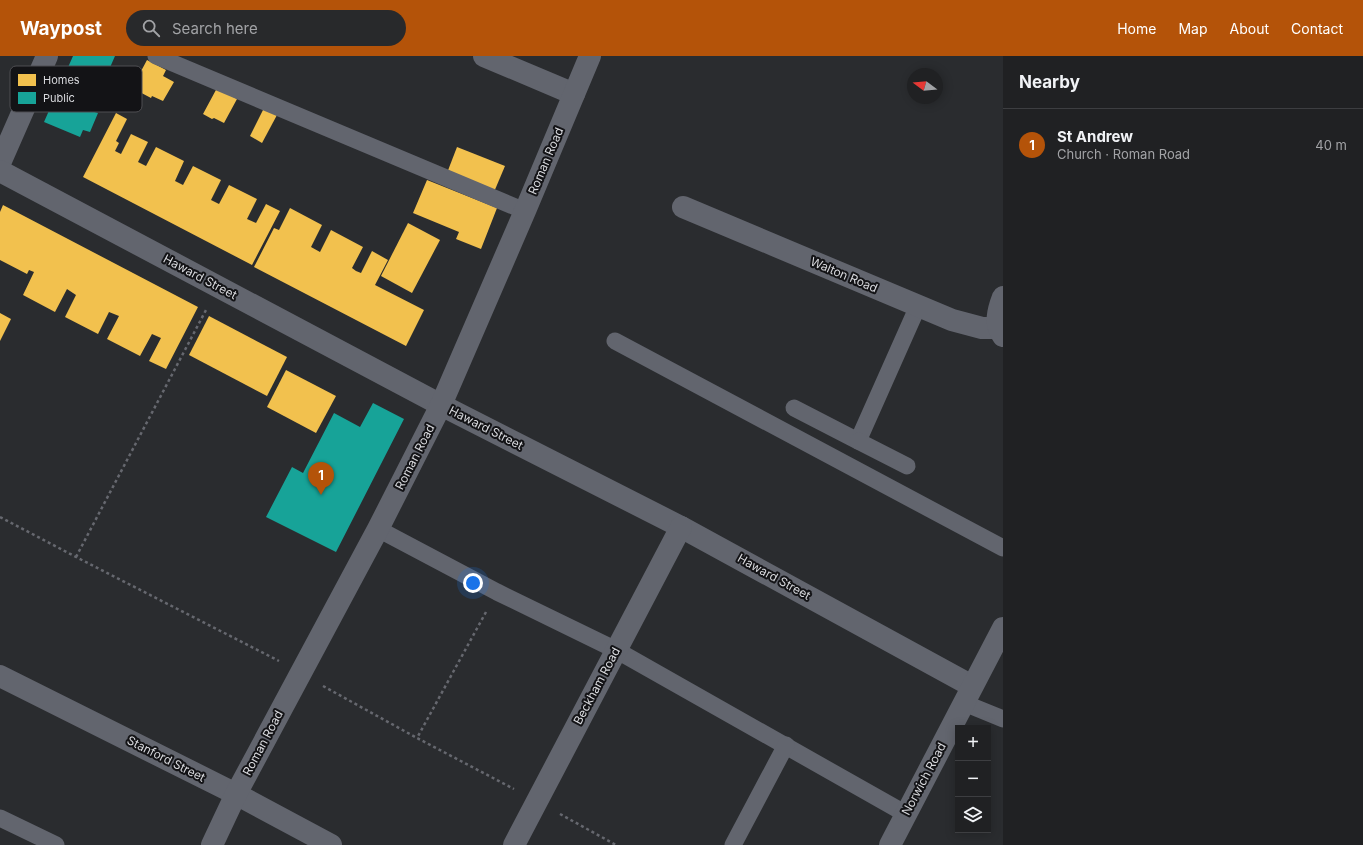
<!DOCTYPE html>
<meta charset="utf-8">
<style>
:root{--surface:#202123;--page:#28292b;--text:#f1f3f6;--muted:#a2a3a6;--line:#3d3e41;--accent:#b45309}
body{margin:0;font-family:Inter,sans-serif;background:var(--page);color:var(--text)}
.controls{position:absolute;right:12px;bottom:12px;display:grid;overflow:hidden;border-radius:0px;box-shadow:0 2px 10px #0003}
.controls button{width:36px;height:36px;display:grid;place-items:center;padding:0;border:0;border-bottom:1px solid var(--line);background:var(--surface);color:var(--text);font:20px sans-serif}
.compass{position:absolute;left:907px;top:12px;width:36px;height:36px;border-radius:50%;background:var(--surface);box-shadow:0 2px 10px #0003;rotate:286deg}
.you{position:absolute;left:473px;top:527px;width:14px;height:14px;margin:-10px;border:3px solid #fff;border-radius:50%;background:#1a73e8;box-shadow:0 0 0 6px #1a73e833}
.badge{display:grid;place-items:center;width:26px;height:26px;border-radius:50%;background:var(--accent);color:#fff;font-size:13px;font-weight:700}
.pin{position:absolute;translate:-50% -33px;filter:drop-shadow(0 1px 2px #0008)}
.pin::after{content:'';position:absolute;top:21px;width:14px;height:12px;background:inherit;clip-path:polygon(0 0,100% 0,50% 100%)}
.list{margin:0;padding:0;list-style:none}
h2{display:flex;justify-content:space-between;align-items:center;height:52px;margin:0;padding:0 16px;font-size:17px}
h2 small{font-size:13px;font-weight:400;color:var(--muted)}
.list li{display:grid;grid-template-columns:26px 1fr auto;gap:12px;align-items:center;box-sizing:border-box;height:72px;padding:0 16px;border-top:1px solid var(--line)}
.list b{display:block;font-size:15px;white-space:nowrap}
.list p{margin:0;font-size:13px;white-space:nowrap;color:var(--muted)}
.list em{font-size:13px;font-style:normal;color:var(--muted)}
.icon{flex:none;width:22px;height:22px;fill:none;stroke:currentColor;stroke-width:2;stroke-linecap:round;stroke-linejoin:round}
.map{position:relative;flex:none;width:1003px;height:789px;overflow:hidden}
header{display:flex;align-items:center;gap:24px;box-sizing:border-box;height:56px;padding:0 20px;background:var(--accent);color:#fff}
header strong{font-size:19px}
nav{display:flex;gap:22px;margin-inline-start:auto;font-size:14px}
.search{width:280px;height:36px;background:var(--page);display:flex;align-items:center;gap:10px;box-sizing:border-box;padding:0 14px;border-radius:22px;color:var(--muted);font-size:15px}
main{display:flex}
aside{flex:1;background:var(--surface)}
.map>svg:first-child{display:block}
.homes{fill:#f2c14e}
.public{fill:#17a398}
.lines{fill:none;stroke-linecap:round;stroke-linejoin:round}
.path{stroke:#66686f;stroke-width:2.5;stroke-dasharray:3 3;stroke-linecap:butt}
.service{stroke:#62656e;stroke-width:17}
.minor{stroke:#62656e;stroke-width:22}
.labels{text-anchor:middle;stroke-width:4;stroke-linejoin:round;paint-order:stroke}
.street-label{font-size:12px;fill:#d8d9dd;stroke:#131316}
.key{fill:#131316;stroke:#4e4e52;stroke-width:1}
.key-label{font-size:11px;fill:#d8d9dd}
</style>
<header>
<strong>Waypost</strong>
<div class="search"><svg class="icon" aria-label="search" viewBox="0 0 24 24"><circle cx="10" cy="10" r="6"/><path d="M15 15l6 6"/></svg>Search here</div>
<nav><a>Home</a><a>Map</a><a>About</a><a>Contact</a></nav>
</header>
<main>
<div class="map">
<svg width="1003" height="789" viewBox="0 0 1003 789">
<rect width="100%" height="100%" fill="#2a2c2f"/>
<g class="homes">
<path d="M147 4 166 14 163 20 174 26 163 45 152 40 151 42 132 32Z"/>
<path d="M217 32 237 43 224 67 214 62 212 63 203 58Z"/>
<path d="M264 52 277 59 262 87 250 80Z"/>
<path d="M116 57 127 63 116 85 119 87 115 95 121 98 131 78 148 86 138 106 146 110 156 91 184 105 175 125 183 129 193 110 221 124 211 144 219 148 229 129 257 143 247 163 256 167 266 148 280 155 252 209 83 121Z"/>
<path d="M457 91 505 110 494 136 447 117Z"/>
<path d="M427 124 497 152 481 193 456 183 459 176 413 157Z"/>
<path d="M3 149 198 251 166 313 149 305 161 282 152 278 140 300 107 283 119 260 109 256 98 278 65 261 76 239 67 233 55 256 23 239 34 216 29 214 27 218 0 204V156Z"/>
<path d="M290 152 322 169 311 191 320 196 331 174 363 191 352 212 356 215 361 217 372 195 388 204 375 229 424 254 406 290 254 211 274 172 279 174Z"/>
<path d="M408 167 440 184 412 237 381 220Z"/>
<path d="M0 257 11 263 0 285Z"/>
<path d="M209 260 287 301 267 340 189 299Z"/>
<path d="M286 314 336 340 316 377 267 351Z"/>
</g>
<g class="public">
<path d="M73 0H115L91 55 98 57 90 76 83 74 80 81 44 66Z"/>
<path d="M373 347 404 363 336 496 266 461 292 411 303 417 334 357 360 371Z"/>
</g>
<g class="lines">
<g class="path">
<path d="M0 461 76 501 279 605"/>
<path d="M76 501 206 254"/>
<path d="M486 556 417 682 514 733"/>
<path d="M323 630 417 682"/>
<path d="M560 758 616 789"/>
</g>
<g class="service">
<path d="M156 0 525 155"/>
<path d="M615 285 1003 492"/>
<path d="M794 352 858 385 918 250"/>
<path d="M858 385 907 410"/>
<path d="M378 473 497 536 616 594 906 758"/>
<path d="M964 647 1003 663"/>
<path d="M0 762 56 789"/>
<path d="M733 789 786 689"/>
</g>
<g class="minor">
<path d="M484 0 574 38"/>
<path d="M0 107 47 0"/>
<path d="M0 115 441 349 681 471 972 630"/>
<path d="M683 151 952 264 982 272H999"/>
<path d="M1003 241C998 254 994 268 1003 280"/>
<path d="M0 620 236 738 331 789"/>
<path d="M212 789 236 738 378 473 441 349 525 155 590 0"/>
<path d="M514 789 681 471"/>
<path d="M890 789 1003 572"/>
</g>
</g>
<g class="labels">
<g class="street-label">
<text transform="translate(546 105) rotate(-67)" y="4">Roman Road</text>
<text transform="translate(844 219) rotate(23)" y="4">Walton Road</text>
<text transform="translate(200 221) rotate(28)" y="4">Haward Street</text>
<text transform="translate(486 372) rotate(27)" y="4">Haward Street</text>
<text transform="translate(415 401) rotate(-63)" y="4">Roman Road</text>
<text transform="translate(774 521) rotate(29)" y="4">Haward Street</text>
<text transform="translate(597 630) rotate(-62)" y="4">Beckham Road</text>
<text transform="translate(263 687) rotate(-62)" y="4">Roman Road</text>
<text transform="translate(166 703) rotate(27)" y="4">Stanford Street</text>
<text transform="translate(924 723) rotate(-62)" y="4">Norwich Road</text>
</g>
</g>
<rect x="10" y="10" width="132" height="46" rx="6" class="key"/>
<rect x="18" y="18" width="18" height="12" fill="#f2c14e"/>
<rect x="18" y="36" width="18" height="12" fill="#17a398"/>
<g class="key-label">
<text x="43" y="28">Homes</text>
<text x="43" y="46">Public</text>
</g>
</svg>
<div class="controls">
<button>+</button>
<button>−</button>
<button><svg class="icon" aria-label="layers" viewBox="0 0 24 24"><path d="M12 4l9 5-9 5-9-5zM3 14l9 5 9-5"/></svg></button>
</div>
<svg class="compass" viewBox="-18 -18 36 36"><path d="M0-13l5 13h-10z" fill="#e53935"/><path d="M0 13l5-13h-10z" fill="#a2a3a6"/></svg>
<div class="you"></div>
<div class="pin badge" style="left:321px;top:439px">1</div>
</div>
<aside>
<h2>Nearby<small></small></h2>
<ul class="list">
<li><span class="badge">1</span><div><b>St Andrew</b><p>Church · Roman Road</p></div><em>40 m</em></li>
</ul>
</aside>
</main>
